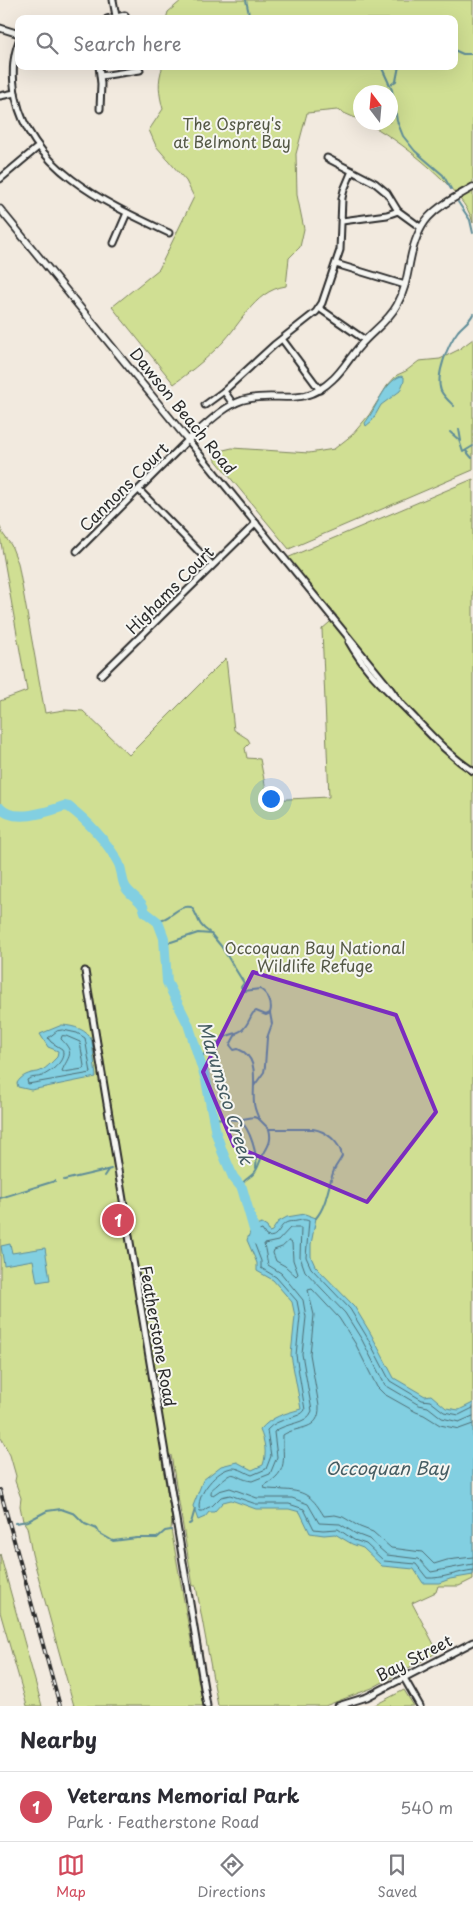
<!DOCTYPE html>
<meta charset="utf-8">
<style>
:root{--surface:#fff;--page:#f2f2f3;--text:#2b2b33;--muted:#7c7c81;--line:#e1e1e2;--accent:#d1495b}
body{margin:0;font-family:"Playpen Sans",sans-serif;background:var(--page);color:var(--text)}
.compass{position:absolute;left:353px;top:85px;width:45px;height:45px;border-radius:50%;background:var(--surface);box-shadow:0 5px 20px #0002;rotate:344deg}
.you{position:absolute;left:270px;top:798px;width:18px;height:18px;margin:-12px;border:4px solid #fff;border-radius:50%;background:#1a73e8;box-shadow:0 0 0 8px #1a73e833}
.badge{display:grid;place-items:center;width:32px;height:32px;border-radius:50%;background:var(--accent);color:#fff;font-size:16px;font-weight:700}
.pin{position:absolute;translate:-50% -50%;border:2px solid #fff;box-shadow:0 1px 5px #0006}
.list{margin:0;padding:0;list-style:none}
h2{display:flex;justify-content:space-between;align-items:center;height:65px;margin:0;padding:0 20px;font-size:21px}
h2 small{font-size:16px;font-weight:400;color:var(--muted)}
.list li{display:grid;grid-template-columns:32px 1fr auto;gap:15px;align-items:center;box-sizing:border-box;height:70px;padding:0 20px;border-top:1px solid var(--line)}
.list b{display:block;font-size:19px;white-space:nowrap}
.list p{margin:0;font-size:16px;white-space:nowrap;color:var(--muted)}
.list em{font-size:16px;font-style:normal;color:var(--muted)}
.icon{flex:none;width:28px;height:28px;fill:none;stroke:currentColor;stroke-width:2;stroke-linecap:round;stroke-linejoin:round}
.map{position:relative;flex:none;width:473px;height:1706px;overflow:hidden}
.search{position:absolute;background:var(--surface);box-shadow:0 5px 20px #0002;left:15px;right:15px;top:15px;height:55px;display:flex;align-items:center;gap:12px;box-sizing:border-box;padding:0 18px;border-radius:10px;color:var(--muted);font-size:19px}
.sheet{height:135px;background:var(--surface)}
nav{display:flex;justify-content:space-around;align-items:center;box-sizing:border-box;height:70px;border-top:1px solid var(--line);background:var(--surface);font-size:14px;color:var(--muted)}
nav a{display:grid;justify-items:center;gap:2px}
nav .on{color:var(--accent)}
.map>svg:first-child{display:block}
.green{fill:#d0df93;stroke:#7e855f}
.water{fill:#82cfe1;stroke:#5f8d98}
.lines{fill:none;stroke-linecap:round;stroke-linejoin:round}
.shore{stroke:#4e6d74;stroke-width:1}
.stream{stroke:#5f8d98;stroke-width:2}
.river{stroke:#82cfe1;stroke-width:10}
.minor-casing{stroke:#2b2b2b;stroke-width:9}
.tertiary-casing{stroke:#2b2b2b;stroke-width:9}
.minor{stroke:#f6f6f2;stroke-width:5}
.tertiary{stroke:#f6f6f2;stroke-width:5.5}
.rail-casing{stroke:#2b2b2b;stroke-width:4}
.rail{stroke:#f6f6f2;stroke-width:2;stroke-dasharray:5.5;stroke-linecap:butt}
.marked{fill:#7b2cbf;fill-opacity:0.2;stroke:#7b2cbf;stroke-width:4;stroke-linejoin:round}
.labels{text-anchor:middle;stroke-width:4;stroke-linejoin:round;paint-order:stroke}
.park-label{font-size:16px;fill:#545845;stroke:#f6f6f2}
.street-label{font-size:16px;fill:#2b2b2b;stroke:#f6f6f2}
.water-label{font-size:18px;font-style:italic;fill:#455c62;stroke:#f6f6f2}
</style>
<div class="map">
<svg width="473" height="1706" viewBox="0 0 473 1706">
<rect width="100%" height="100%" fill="#f2eadf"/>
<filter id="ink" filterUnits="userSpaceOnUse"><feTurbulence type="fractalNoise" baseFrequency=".02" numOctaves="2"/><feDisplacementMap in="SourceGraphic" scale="10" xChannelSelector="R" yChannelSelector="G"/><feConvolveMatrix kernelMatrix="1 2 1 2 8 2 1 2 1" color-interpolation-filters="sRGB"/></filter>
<g filter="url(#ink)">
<g class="green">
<path d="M182 0H473V223C467 192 394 135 366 123L390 122V92H360V120L337 110 307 113 296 154 297 195 304 229 300 247 289 258 286 286C252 291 240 328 216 349 203 362 188 373 174 384L112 307 159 269 194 197 186 181 156 146 149 130 163 109C159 94 157 81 163 66H454V19H166L168 12Z"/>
<path d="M473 339V470L289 549 214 458 219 451 232 448 309 453 334 449 352 435 369 415 387 386 397 375 406 371 419 361 440 359 458 350Z"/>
<path d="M473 479V1579L459 1586H438L436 1592 412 1603 438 1652 372 1688 325 1706H218L196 1586H193L171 1455 161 1456 172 1520 171 1529 203 1706H74L32 1554 27 1527 23 1521 20 1506 21 1498 15 1481 16 1476 10 1455 0 1436V701L27 691 0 537V527L3 534 11 545 18 563 45 713 64 710 83 711 129 755 226 658 234 730 248 739 250 743 245 748 247 758 260 759 268 800 329 797 322 629 337 616 287 558Z"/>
<path d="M0 1554 42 1706H27L0 1612Z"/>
<path d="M404 1690 414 1706H372L375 1705Z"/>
</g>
<g class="water">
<path d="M401 376 404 377V381L400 391 381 405 372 421 366 426 365 423C376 409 384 382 401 376Z"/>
<path d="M62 1025C74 1026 87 1029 92 1041L96 1077 31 1090 18 1087 17 1083C22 1075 29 1073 38 1072 45 1070 52 1062 57 1057L58 1051 48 1047 40 1034Z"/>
<path d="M305 1214 316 1218 311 1244V1257L315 1266 354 1306 371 1334 394 1378 425 1396 431 1395 446 1408 459 1410 473 1403V1575L450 1579 439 1583H423L414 1569 382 1566 363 1548 352 1544 335 1534 324 1535 310 1533 300 1512 289 1509H256L231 1500 223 1502 214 1512H209L205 1517 198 1520 193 1506 203 1480 221 1466 237 1462 252 1470 263 1465C267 1453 265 1442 260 1430 272 1416 284 1414 301 1409L291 1355 295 1316 292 1302 273 1280 257 1271V1263L247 1240 252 1227 262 1224 267 1227 269 1232 272 1231 278 1222 287 1217Z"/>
<path d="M10 1244 12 1253 45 1248 50 1280 37 1282 33 1260 4 1265 1 1246Z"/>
</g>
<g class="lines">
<g class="shore">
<path d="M63 1030 77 1033 85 1038 91 1073 28 1084 27 1080C33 1076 37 1078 42 1076 52 1071 67 1060 62 1049L51 1042 48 1038 57 1031Z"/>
<path d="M66 1036 80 1042 84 1066 83 1069 64 1072 62 1071C68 1056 76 1054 61 1039L62 1036Z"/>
<path d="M289 1241 292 1243 293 1260 298 1274 296 1276 285 1266 276 1261 273 1253 274 1250 282 1247Z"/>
<path d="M473 1408 459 1415 444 1412 430 1401 422 1400 390 1381 367 1337 350 1309 311 1268 306 1257 309 1221C304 1219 302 1220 297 1221 294 1222 291 1221 288 1222 278 1225 279 1240 266 1236L262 1230 256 1232 253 1240 261 1261V1268L276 1277 297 1301 300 1317 296 1355 305 1410C300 1419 278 1417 267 1430L271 1456 266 1469 252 1475C246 1473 240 1468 233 1468 218 1468 194 1496 200 1511H203L207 1508 212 1506 221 1497 230 1495 256 1504H289L304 1509 314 1529 323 1530 338 1529 354 1540 366 1544 384 1561 416 1564 427 1578C442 1579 457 1572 473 1570"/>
<path d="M473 1416 459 1422 442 1418 428 1407 419 1405 385 1385 362 1340 345 1313 305 1271 300 1257 301 1228H290L278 1241 264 1244 268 1265 281 1273 303 1300 306 1317 302 1354 312 1411C307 1425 286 1422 274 1432L277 1457 270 1474 252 1481C231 1478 237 1466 217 1485 213 1489 211 1488 211 1494L213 1495 219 1491 230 1488 257 1498H292L308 1504 319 1523 340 1524 356 1534 369 1539 387 1555 419 1559 431 1572 473 1564"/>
<path d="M473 1424 459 1429 440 1425 424 1415 416 1412 384 1394 377 1387 355 1343 339 1318 312 1289 308 1290 314 1315 310 1354 319 1406C320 1432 298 1425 283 1435 282 1458 290 1471 265 1485L264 1488C270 1490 278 1489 284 1490 307 1491 313 1498 324 1516L335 1515 343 1517 360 1527 373 1532 391 1548 422 1552 434 1564 447 1560 473 1557"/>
</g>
<g class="stream">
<path d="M246 0 250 19"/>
<path d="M454 50 463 54H473"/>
<path d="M381 66 392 90 397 121 403 136 415 151 443 175 451 189"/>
<path d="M390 85 396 81 399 66"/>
<path d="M458 202 470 220 473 233"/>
<path d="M454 406C450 402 444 397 441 391 435 376 448 344 458 331 463 325 470 321 473 314"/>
<path d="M459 429 461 441"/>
<path d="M450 432 459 440 463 452 473 446"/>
<path d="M466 451 472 458"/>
<path d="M155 919C170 923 176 904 191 907 200 916 195 923 209 932"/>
<path d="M164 938 167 942H171L198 933 211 934 221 946 244 983 241 987 244 991 260 989C268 994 273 1004 270 1013L266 1015 256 1011 253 1013C249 1019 248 1025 242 1030 238 1033 232 1034 227 1036 222 1039 202 1055 199 1060"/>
<path d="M236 1034 230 1045 234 1050 238 1049C261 1058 252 1084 254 1103 254 1108 257 1114 259 1119"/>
<path d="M254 1086 264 1072 265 1066 267 1038 272 1024 270 1013"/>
<path d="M214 1118 237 1120 254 1117 259 1119 269 1129H313C326 1131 340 1142 342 1156 340 1161 336 1165 334 1170 328 1186 327 1205 316 1218"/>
<path d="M240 1121C250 1128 258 1156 256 1168"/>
<path d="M104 1176 108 1170"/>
<path d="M64 1180 111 1169"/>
<path d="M242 1188C242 1179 249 1179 254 1173 258 1169 259 1163 261 1159 266 1148 273 1143 269 1129"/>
<path d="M0 1198 55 1181"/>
<path d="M15 1523 28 1521 47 1511 61 1509 75 1514 85 1524 97 1529 99 1533 113 1541 137 1538H157L165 1531 171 1530"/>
<path d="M189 1524 191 1523 195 1509"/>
</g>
<path class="river" d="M0 808C13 823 48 812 64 806L69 807C88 821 107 842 118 862 123 871 121 881 126 888 133 898 143 900 145 912L158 922 164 938 167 982 188 1024 206 1080 216 1133 222 1151 233 1177 242 1188 257 1240"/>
<defs>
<g id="minor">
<path d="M113 0 116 16"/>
<path d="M107 19 125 15"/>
<path d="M0 28 19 34"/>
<path d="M19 41C12 59 12 79 16 98 32 171 108 204 169 233"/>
<path d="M99 66 101 84 100 109"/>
<path d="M101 76 140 70"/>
<path d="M0 96 15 93"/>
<path d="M327 158 375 183 387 193 398 211 420 227"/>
<path d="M0 179 38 147"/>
<path d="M342 221 387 215 398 211"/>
<path d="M114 243 127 213"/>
<path d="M336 264 405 285"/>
<path d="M319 308 365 340"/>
<path d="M282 339 320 390"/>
<path d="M233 404 224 391 274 345 316 312 322 303 340 250 342 198 344 190 352 171"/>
<path d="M205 405 224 391"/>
<path d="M139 490 212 565"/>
<path d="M77 551 188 440 388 686 401 704"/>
<path d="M349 642C365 670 380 683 402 705 425 728 445 753 473 771"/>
<path d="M101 675 256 523"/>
<path d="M85 971 207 1706"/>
<path d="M404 1678 420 1706"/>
<path d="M338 1706 367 1697 473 1642"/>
</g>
<path id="tertiary" d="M0 209 188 440C205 426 222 407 243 400 278 390 301 410 333 379 343 370 350 357 359 347 371 332 388 322 397 305 405 291 407 276 410 261 419 215 435 209 473 187"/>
</defs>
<use href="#minor" class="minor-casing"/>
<use href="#tertiary" class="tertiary-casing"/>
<use href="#minor" class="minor"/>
<use href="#tertiary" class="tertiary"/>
<defs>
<path id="rail" d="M0 1490 60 1706"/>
</defs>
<use href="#rail" class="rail-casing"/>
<use href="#rail" class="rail"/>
</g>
</g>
<path class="marked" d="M253 972 396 1015 436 1112 367 1202 234 1146 203 1072Z"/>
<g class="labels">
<g class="park-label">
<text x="232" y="130">The Osprey's<tspan x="232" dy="18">at Belmont Bay</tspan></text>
<text x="315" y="954">Occoquan Bay National<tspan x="315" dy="18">Wildlife Refuge</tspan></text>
</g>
<g class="street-label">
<text transform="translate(183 411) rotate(51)" y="6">Dawson Beach Road</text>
<text transform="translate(124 487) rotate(-45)" y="6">Cannons Court</text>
<text transform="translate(170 590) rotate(-45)" y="6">Highams Court</text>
<text transform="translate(158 1336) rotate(80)" y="6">Featherstone Road</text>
<text transform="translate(414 1658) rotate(-27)" y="6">Bay Street</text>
</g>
<g class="water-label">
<text transform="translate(225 1093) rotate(73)" y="6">Marumsco Creek</text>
<text x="387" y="1475">Occoquan Bay</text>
</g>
</g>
</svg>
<svg class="compass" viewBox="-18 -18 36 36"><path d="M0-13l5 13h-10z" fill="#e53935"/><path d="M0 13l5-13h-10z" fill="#7c7c81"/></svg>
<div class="you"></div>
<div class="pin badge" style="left:118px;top:1220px">1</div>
<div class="search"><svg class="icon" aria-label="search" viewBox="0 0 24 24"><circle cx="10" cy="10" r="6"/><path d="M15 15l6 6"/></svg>Search here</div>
</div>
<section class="sheet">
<h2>Nearby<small></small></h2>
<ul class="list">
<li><span class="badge">1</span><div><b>Veterans Memorial Park</b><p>Park · Featherstone Road</p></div><em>540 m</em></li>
</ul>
</section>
<nav>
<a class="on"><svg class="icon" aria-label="map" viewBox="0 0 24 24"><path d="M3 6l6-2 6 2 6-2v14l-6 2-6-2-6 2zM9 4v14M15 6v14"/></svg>Map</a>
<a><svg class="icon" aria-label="directions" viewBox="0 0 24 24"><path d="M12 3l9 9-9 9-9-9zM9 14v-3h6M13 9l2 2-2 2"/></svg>Directions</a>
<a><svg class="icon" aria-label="saved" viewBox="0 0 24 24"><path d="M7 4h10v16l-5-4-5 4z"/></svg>Saved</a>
</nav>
